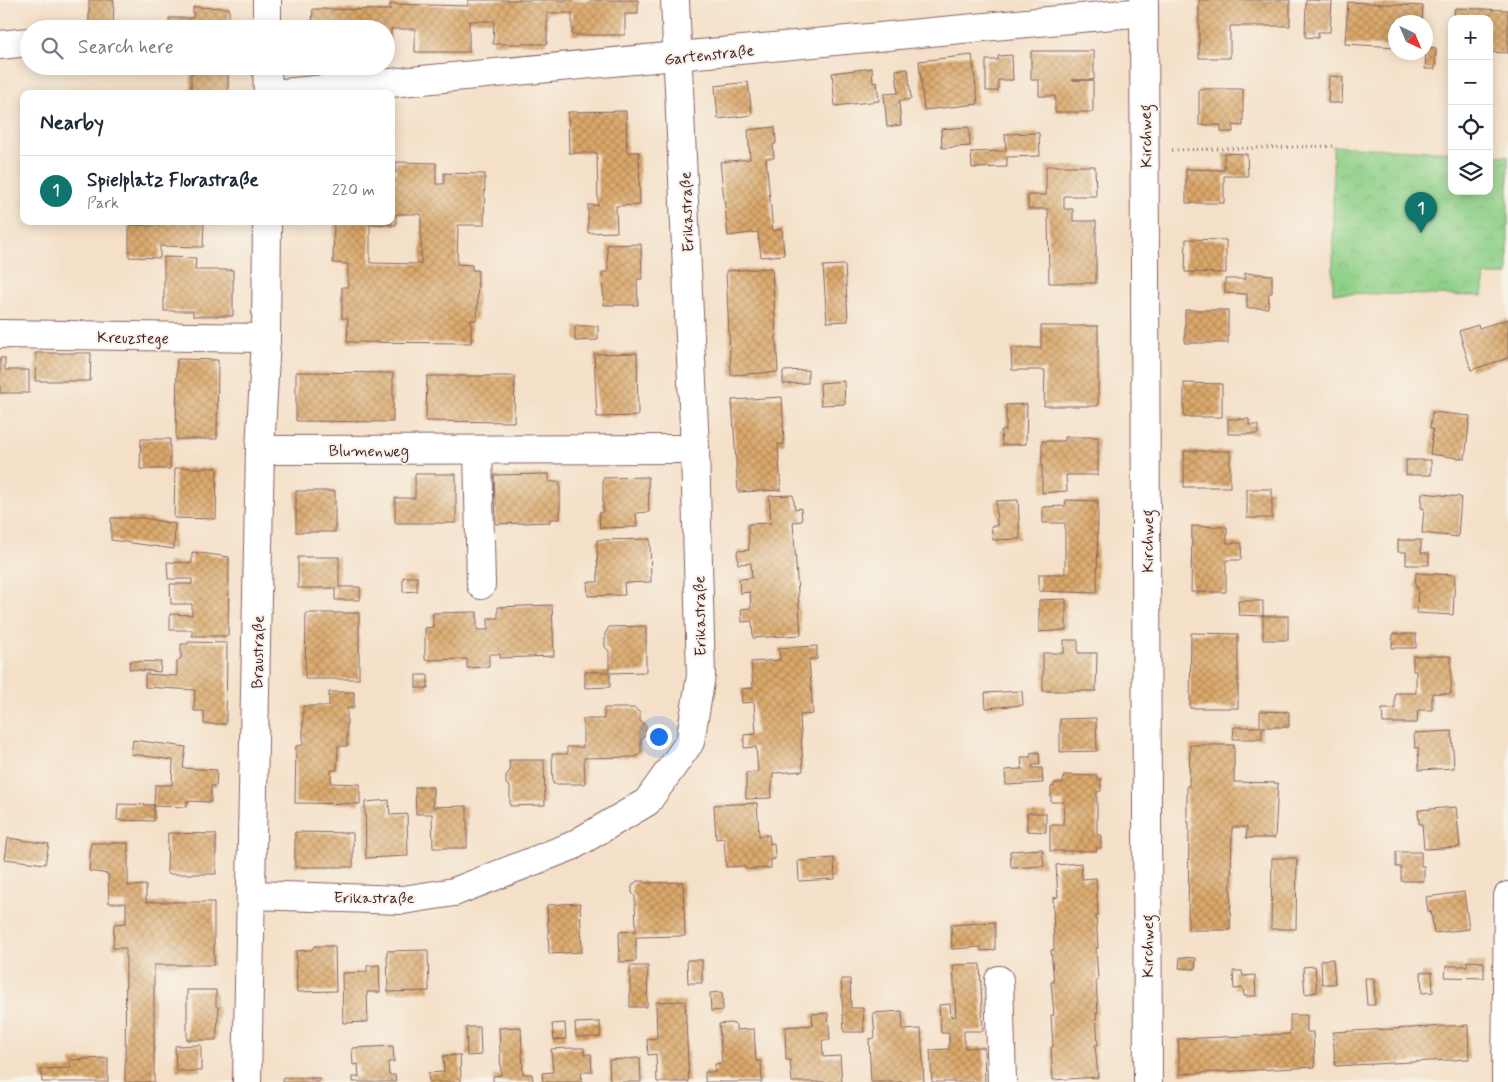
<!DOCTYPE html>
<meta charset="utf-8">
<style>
:root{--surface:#fff;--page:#f2f2f3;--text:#1f2937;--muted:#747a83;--line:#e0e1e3;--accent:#0f766e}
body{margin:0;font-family:Mynerve,sans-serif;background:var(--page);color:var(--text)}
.controls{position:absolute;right:15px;top:15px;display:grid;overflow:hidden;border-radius:10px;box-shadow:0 2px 12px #0003}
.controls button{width:45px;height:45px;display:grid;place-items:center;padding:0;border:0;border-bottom:1px solid var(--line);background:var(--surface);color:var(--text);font:25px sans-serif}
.compass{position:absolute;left:1388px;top:15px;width:45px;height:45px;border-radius:50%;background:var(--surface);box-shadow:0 2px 12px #0003;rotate:136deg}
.you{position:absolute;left:658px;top:736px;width:18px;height:18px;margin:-12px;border:4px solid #fff;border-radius:50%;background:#1a73e8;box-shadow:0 0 0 8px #1a73e833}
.badge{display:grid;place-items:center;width:32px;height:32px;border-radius:50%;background:var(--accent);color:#fff;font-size:16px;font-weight:700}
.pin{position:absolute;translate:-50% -41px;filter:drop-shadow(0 1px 2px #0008)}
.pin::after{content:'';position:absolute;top:26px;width:18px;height:15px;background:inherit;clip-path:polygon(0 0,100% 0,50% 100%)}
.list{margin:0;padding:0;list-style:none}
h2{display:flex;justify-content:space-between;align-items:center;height:65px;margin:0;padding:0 20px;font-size:21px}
h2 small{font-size:16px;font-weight:400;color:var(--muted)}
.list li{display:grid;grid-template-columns:32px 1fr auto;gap:15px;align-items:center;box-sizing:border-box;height:70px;padding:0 20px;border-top:1px solid var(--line)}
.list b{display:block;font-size:19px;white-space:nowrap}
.list p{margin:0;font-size:16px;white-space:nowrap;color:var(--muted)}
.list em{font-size:16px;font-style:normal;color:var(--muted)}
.icon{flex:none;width:28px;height:28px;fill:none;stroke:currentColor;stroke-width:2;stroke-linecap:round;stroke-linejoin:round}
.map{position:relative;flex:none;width:1508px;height:1082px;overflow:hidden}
.search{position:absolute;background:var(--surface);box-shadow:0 2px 12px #0003;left:20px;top:20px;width:375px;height:55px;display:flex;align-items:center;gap:12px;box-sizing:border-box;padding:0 18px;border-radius:28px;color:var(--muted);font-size:19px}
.panel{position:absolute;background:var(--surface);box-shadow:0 2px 12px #0003;left:20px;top:90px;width:375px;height:135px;border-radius:10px}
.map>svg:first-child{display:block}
.park{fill:url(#park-crowns);stroke:#6c7859}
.building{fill:url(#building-cross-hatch);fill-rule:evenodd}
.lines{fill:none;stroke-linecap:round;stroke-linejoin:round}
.minor-casing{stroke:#866362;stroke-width:30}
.path{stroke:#866362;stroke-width:3;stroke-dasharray:1 4;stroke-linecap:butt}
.minor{stroke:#fff;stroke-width:28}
.labels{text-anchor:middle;stroke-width:4;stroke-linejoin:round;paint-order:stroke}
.street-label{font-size:16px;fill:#4a1f2b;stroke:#f7f3e8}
</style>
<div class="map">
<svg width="1508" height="1082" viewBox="0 0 1508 1082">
<defs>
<pattern id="park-crowns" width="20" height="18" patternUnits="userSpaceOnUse" patternTransform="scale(1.25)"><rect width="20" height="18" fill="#8ed087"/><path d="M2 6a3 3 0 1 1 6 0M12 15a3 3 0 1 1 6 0" fill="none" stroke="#7cb275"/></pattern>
<pattern id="building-cross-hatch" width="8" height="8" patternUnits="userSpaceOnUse" patternTransform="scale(1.25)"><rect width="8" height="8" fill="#dba96b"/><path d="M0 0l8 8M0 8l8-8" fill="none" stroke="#b48958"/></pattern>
</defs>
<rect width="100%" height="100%" fill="#f7f3e8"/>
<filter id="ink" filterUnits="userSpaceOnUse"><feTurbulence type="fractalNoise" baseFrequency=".02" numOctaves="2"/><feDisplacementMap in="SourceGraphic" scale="10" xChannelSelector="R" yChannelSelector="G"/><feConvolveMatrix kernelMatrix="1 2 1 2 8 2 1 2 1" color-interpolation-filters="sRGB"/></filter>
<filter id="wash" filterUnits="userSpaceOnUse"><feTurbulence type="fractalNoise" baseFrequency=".0096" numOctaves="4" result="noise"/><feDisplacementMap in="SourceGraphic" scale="20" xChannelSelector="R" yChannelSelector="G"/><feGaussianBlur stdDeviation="1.12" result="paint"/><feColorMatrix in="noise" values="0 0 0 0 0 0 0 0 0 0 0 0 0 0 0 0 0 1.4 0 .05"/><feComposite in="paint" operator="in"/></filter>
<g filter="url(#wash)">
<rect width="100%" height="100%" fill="#f4e0c8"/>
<path class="park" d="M1333 146 1452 152V191H1489V155L1508 156V275H1485L1482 296 1333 293Z"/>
<g id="blocks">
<g class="building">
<path d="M89 0H114L113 29H89Z"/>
<path d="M468 0H638V14H625V35H572V13H547V44H493L494 21H469V52H415V29H391L390 57H386V29H312L313 9 390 10V4L468 6Z"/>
<path d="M1199 0H1290V26H1230V58H1199Z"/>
<path d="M1306 0 1332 1 1330 32H1318V38L1305 37Z"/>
<path d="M1348 2 1423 6 1422 22H1396V47L1345 44Z"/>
<path d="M193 7 229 8V29H169V18H193Z"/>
<path d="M1455 8 1508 10V53L1489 52V19H1454Z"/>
<path d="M1426 47 1436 48 1435 69H1425Z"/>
<path d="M1031 51H1094V80H1072H1093V112H1055V96H1039V80H1031Z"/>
<path d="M972 55 978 104 924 110 919 61Z"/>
<path d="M1012 55 1013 80H998V91H986V60H998V56Z"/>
<path d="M872 68 873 83 877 82 879 101 835 106 832 73Z"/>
<path d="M908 69 911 99 899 101 901 125 887 127 884 94 898 93 896 70Z"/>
<rect x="191" y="73" width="37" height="21"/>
<path d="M1329 76 1343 77 1342 103H1328Z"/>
<path d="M748 82 752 115 718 119 715 86Z"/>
<path d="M1199 89H1243V126L1233 125V132H1221V125H1199Z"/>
<path d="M626 111 627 152H639L640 205 616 206 617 232 588 233V205H598L597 153H569L568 112Z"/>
<path d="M775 127 776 144H773L774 158H766L773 231 782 229 784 255 761 257 758 232 728 236 720 162 750 159 748 130Z"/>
<path d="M969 127 970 146 942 148 941 129Z"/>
<path d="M1039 133 1040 156 1007 157V167L972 168 971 152 1006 151 1005 134Z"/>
<path d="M1224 153 1247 154 1248 176H1224V203H1186V169L1224 170Z"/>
<path d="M396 162 436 163V184H444V173L485 174 484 225H458L457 264 472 265V270H478L477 320H471V343L347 342 348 318H342V287H348V264L333 263 334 221H391V173H396ZM396 214H421V264L370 263V224L396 225Z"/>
<path d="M1046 166H1095L1096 196H1064V209H1073V221H1096V283H1049L1048 209H1028V195H1046Z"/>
<path d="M159 221H204L203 247 160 246V258L129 257V225L159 226Z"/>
<path d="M1186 239 1226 240V273L1185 272Z"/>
<path d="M641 244 642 279H637L638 305H604L602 272H608L607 245Z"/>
<path d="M164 257 196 258 195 270H233V316H193V311H164Z"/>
<path d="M845 265 848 321 827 322 823 266Z"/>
<path d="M772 268 778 372 731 375 726 271Z"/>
<path d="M1245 273 1272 275V293H1269L1268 308H1247V294L1225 293V279H1245Z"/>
<rect x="1185" y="310" width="43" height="33"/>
<path d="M1508 319V358L1471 370 1459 331 1478 325 1479 328Z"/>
<path d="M575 326H598V340L575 341Z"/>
<path d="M1041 326H1098V406H1044L1045 370H1012L1011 348H1041Z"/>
<path d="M36 353H91L90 381H35Z"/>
<path d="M637 353 638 416 597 417 594 354Z"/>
<path d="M0 358H5V370H29V393H0Z"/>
<path d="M177 359 218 360 217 439H176Z"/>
<path d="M808 370V383L783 384V371Z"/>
<path d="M296 372 393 373V422L296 421Z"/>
<path d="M427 376H515L514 422 426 421Z"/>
<path d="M844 381 845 404 821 405 820 383Z"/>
<path d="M1184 383 1222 384V417H1184Z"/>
<path d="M782 397 784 444H778L781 490 738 492 732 400Z"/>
<path d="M1027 404 1026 444 1002 445 1001 430H1006V405Z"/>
<path d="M1432 412 1470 416 1465 459 1430 454 1433 429H1430Z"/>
<path d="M1228 419H1249V425H1258V434H1228Z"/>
<path d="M1065 437H1098V475H1066L1067 491 1042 493V441H1065Z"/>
<path d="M141 439H170V469H140Z"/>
<rect x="1184" y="451" width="46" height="36"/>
<rect x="1406" y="460" width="25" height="15"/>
<path d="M175 468H217L216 519 174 518Z"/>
<path d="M415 474H456V523H395V498H415Z"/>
<path d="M549 474V482H560V519H550V522L496 524 494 475Z"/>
<path d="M648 477 649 512 636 513 637 527 600 528 599 513 603 512V478Z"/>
<rect x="1247" y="489" width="25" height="29"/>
<rect x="296" y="491" width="39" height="41"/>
<path d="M1422 493 1461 497 1458 537 1422 533 1424 508H1421Z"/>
<path d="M793 495 795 509 801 508 802 521 793 522 801 635 753 638 752 621 742 622 741 609 751 608 750 592 740 593 739 579 752 578 751 563 738 564 737 551 749 550 748 524 771 523 769 496Z"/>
<path d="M1018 500 1020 539 993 540 991 526H997L996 501Z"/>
<path d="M1066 500 1098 501 1097 593 1039 591V574H1065V523H1043V507L1065 506Z"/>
<path d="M111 518H143L175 524 174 549 111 540Z"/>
<path d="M1192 526 1227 527V543H1242L1241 560H1226V592H1191Z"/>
<path d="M650 539 651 582 624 583 625 595 588 596 587 582H598L597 540Z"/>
<path d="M1398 540H1421V553H1429V565H1406V552H1398Z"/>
<path d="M192 552 229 557 228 636H192V630H170V614L192 615V604H171L170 584H192V579H168L167 562 192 563Z"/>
<path d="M298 557H339V587H360V600H335V588H298Z"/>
<path d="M1416 573 1455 575 1453 615 1417 613 1418 587H1415Z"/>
<path d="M403 577H417V591L403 592Z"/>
<path d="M1066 599V630L1039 632V600Z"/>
<path d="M1238 601H1263V616L1239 615Z"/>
<path d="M552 605 554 656 500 658V654H489V667L467 668V659L425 660V628L433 627V613L477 612V630H488V618H498V607Z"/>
<path d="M306 613H359V679H305Z"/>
<rect x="1263" y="616" width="25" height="24"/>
<path d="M646 626V672L610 673V687L585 688V672H609V651L605 647V634L609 627Z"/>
<path d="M1191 633 1238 634V708H1190Z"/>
<path d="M1393 634H1416V648H1392Z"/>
<path d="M1064 640H1078V653H1097L1096 691H1043V653H1064Z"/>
<path d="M188 642 227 643 226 724H204V711H194L195 690 145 687V674L177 676V661L181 658V644H188Z"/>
<path d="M817 646V659H809L813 714 800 715 803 771 773 773 771 798 746 799V773L758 772 756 747 744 748V735L756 734 754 702 742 703 741 689 753 688 751 662 780 660 779 648Z"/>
<path d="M1413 656H1451V694L1432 693V710H1418L1417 723H1383L1382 709H1395V693H1416V671H1413Z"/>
<path d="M130 661 161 662 160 672 129 669Z"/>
<rect x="416" y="675" width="12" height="13"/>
<path d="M1022 691 1023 705 986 708 985 693Z"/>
<path d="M329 692H354V708H347V746H338L337 770H331V783L360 784V804L295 803 296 746 303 745V706H329Z"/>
<path d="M604 708H635L640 713V721L646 726V734L641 739V752L636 757 584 758 585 784H553L552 754H567V747H583V719H604Z"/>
<path d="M1260 711 1289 712V727H1262V739H1233L1234 727H1260Z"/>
<path d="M1096 718 1097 751 1060 752V719Z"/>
<path d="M1452 731 1454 768 1419 770 1418 747 1415 748 1414 733Z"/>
<path d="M133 740 186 747 183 768 217 770 216 786H211V802L187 801V807L154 806 155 785H172L173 760 131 754Z"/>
<path d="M1190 745H1234V782L1278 783 1275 838H1246L1247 827H1232L1230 930H1188L1189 822H1187V786H1189Z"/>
<path d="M1039 752 1040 765H1032V768H1042L1043 783 1006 785 1005 770 1022 769 1021 757H1031L1030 753Z"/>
<path d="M509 760H544L545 805 510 806V787L506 784V775L510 771Z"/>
<path d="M1064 775 1097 776V779H1101V791L1097 792V835H1101V848H1096L1097 851H1050V825H1063L1064 802H1051V787H1054V783H1063Z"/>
<path d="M415 787H433V807L467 806V848H433L432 814H416Z"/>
<path d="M389 800 390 815 407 814 408 856 366 858 365 802Z"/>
<path d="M757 803 759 836 769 835 770 844 774 843 775 859 771 860V868L747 869 743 866 726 867 724 838 716 839 714 805Z"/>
<path d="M118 804 154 805V821L117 820Z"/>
<path d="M1456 807 1460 847 1424 849 1422 824H1419L1418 810Z"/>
<path d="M1027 813H1046V832L1027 831Z"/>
<path d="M295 832 353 833V867H295Z"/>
<path d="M168 833 216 834V874H167Z"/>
<path d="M8 838 49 844 45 864 5 859Z"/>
<path d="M91 843H128V886L146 885V902H214V965H154V1082H125L126 948H113L114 924 126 923V903H109L108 874 89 871Z"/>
<path d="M1042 849 1044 866 1011 868 1010 851Z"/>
<path d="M1396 852H1421V866H1424V881H1401V867H1396Z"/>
<path d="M834 858 835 879 799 881 798 861Z"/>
<path d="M1272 858H1297L1296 929H1271Z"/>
<path d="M1081 863 1082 879 1096 878 1098 915 1096 916 1098 948H1096L1098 980H1096L1098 1013H1096L1098 1045H1095L1098 1077 1053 1080 1051 1047H1053L1051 1015H1054L1051 982H1054L1051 950H1054L1053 898 1058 897 1056 865Z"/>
<path d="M637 881H644L646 883 683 882 685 936 636 937V961L620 962 619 932 636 931 635 896 632 893V886Z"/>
<path d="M1464 892 1469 929 1434 933 1431 911H1428L1426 897Z"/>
<path d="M580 903 582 952 549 954 547 905Z"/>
<path d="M995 922V950L981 951V947L952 949 951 925Z"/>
<path d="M315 946H335L336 991 297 992 296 951 311 950Z"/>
<path d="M428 950 429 991 388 992 387 951Z"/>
<path d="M1180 957 1196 958 1195 969 1179 968Z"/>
<path d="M1333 959 1335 984H1322L1321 960Z"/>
<path d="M687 960H702V983H688Z"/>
<path d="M1467 961 1484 962V978L1445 977 1446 966H1467Z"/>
<path d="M980 964 983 1031H964V1043L965 1048 984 1047 985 1082H932L930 1050 949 1049V1033H941L939 1005 950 1004 951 1017 956 1016 953 965Z"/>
<path d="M379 965 380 992H367L368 1022 343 1023 342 973 367 972V966Z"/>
<path d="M630 966H648L647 1007H630Z"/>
<path d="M1315 966 1317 992 1305 994 1303 967Z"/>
<path d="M1233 971H1242L1243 976 1255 975 1256 996H1244L1243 988 1234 989Z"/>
<path d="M1421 972H1432L1433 992 1422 993Z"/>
<path d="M1365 978H1374L1375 1005H1367Z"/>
<path d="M841 979H850L851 1008H863L864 1032H844Z"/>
<path d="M187 990H216V1007H219L216 1040H187Z"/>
<path d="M722 992 723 1010 711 1011 710 993Z"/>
<path d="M685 1001 689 1082H657L656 1054 648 1055 647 1039 657 1038 656 1002Z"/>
<path d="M902 1011 903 1030 921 1029 924 1082H871L869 1039 875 1038 873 1013Z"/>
<path d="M828 1013 830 1040H822L823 1057 840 1056 842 1082H792L790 1060H786L785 1027 813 1025 812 1014Z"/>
<path d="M1290 1015H1307V1032H1313L1315 1067 1180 1074 1178 1039 1290 1034Z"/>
<path d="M600 1022V1037H576L575 1023Z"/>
<path d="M565 1023 566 1039 554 1040 552 1024Z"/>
<path d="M731 1023 736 1025V1030L754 1029 756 1061H761L762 1082H705V1072H715V1064L722 1063 719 1024Z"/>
<path d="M1468 1025 1469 1059 1335 1066 1333 1032Z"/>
<path d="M466 1027H480L481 1055 467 1056Z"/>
<path d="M521 1027 523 1074H532L533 1082H493V1076L501 1075 499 1028Z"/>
<path d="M201 1045V1071H176L175 1046Z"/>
<path d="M393 1046 394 1062H388L389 1075H395L396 1082H353V1077H359L358 1064 353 1065 352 1048Z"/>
<path d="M569 1048H584V1054H591L592 1072H581L582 1082H543L542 1073 553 1072 551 1049Z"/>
<path d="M460 1055 461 1082H429L428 1073 444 1072 443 1056Z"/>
<path d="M108 1058V1082H42L41 1069 71 1068 70 1060Z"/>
<path d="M640 1058 641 1082H610L609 1060Z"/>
<rect x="283" y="1078" width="36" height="4"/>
</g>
</g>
</g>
<g filter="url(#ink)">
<use href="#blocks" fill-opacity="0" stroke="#866362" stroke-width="1"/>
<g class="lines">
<defs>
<g id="minor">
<path d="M267 0V29"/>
<path d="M1144 0 1148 1082"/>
<path d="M0 45 29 42"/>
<path d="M267 66 268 94"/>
<path d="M273 94 1144 12"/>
<path d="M0 334 266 338"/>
<path d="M260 450 695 449"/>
<path d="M478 450 481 585"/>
<path d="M252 895 403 900 454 892 572 846 647 802 690 742 701 676 695 449 675 0"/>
<path d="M999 980 1002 1082"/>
<path d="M247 1082 260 450 266 338 267 221"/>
<path d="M1506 1082 1508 896"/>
</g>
</defs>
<use href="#minor" class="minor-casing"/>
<path class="path" d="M1172 150 1333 146"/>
<use href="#minor" class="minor"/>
</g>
</g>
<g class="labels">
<g class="street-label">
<text transform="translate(709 54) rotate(-6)" y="6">Gartenstraße</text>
<text transform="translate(1145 136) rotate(-91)" y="6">Kirchweg</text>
<text transform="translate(686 212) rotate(-92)" y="6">Erikastraße</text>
<text transform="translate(133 337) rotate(1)" y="6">Kreuzstege</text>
<text x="369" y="456">Blumenweg</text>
<text transform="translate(1147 541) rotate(-90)" y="6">Kirchweg</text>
<text transform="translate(699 616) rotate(-91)" y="6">Erikastraße</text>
<text transform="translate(257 652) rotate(-89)" y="6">Braustraße</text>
<text x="374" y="903">Erikastraße</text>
<text transform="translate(1147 946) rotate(-90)" y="6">Kirchweg</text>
</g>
</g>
</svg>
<div class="controls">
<button>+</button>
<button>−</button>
<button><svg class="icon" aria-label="locate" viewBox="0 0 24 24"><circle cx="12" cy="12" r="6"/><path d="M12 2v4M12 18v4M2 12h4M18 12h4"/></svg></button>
<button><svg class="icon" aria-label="layers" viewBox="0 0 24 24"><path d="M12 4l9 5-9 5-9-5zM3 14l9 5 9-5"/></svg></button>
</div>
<svg class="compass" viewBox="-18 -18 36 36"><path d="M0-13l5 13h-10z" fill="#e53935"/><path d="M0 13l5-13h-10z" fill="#747a83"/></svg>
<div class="you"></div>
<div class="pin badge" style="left:1421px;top:233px">1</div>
<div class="search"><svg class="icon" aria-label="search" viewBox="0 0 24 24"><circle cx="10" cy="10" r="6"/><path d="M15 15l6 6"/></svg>Search here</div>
<section class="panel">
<h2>Nearby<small></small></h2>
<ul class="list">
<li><span class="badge">1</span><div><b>Spielplatz Florastraße</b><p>Park</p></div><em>220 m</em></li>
</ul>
</section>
</div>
